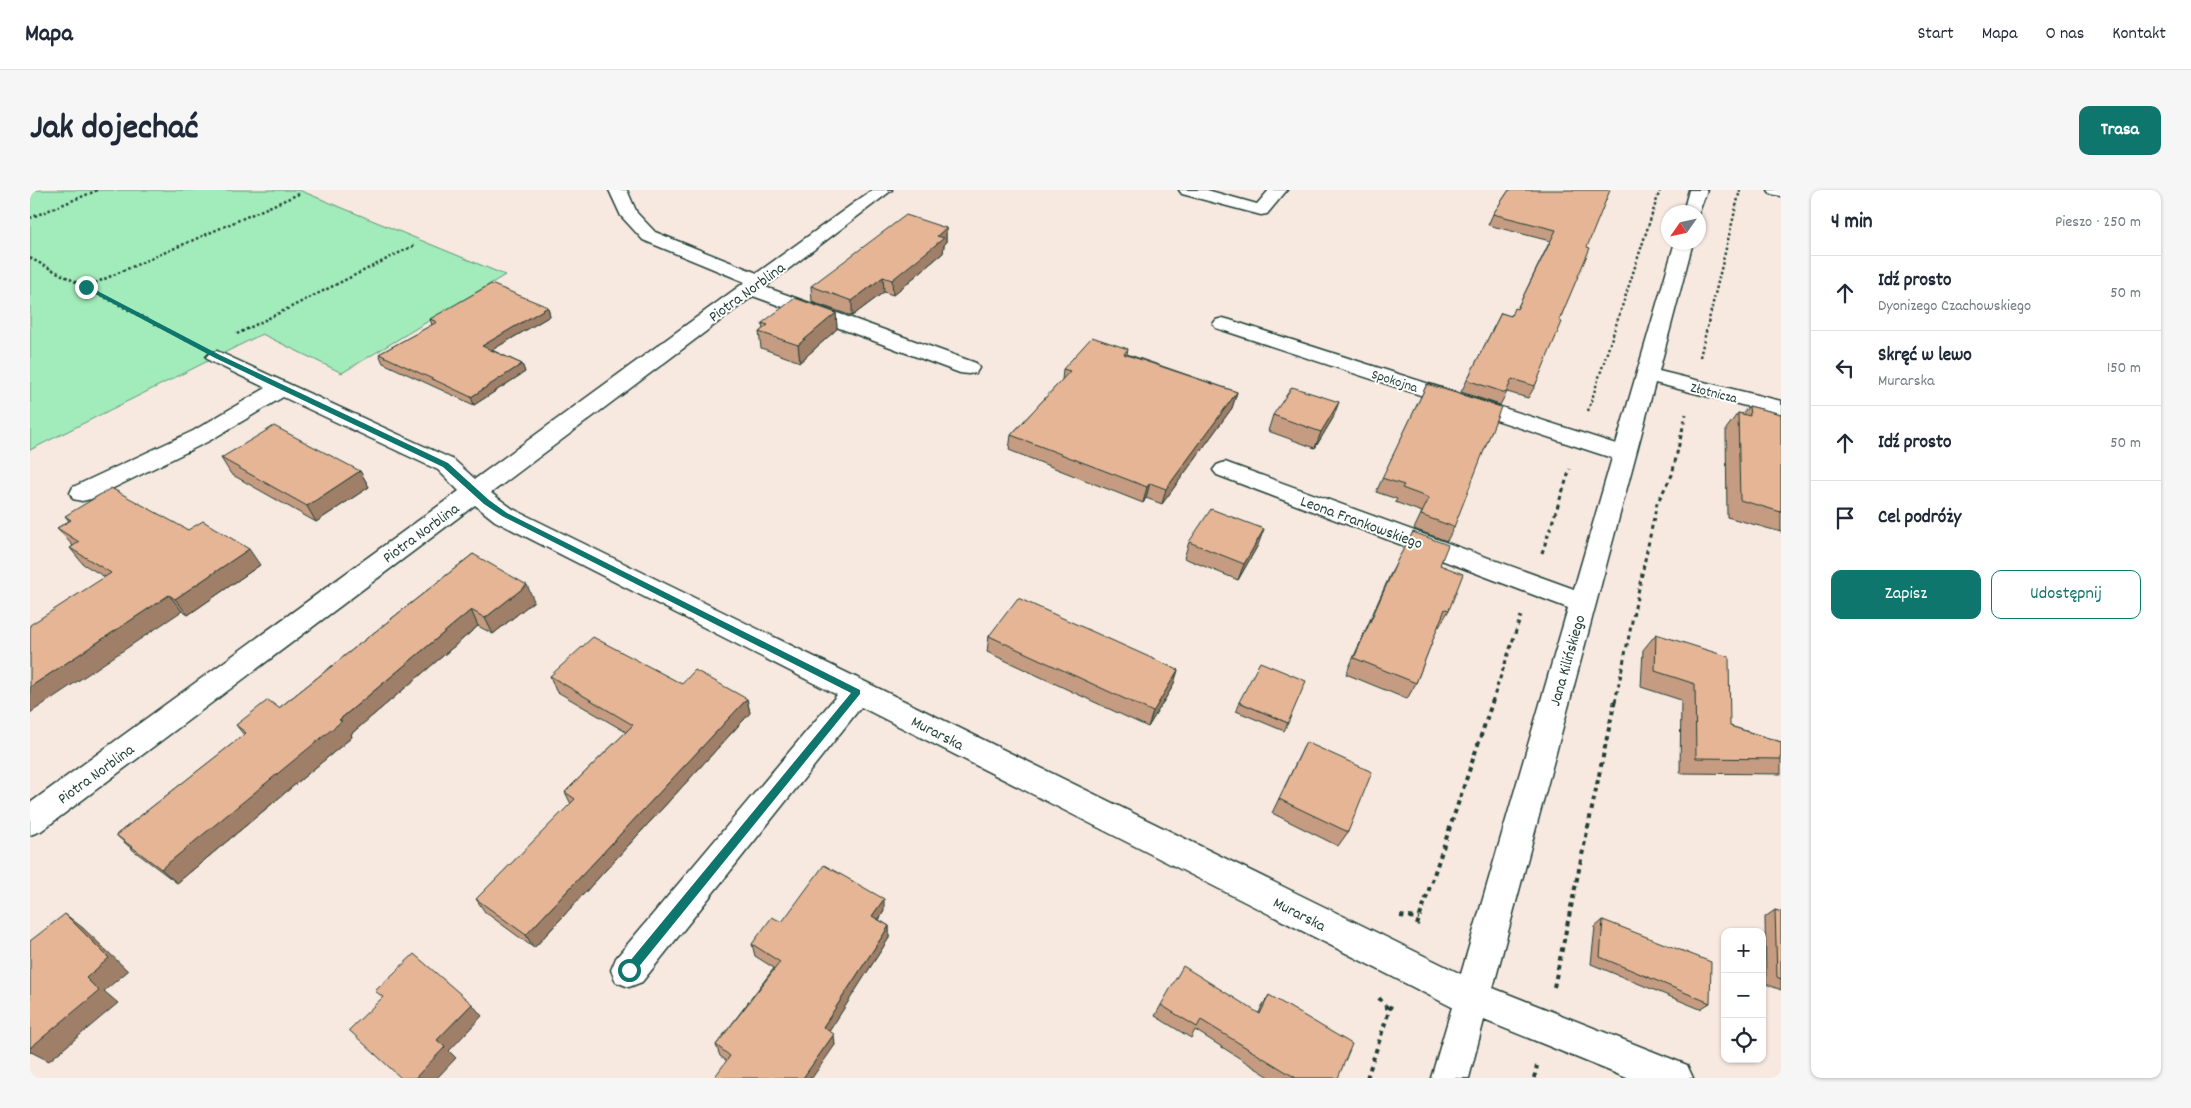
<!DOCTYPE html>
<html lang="pl">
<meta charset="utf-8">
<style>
:root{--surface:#fff;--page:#f6f6f7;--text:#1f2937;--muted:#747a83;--line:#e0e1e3;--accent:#0f766e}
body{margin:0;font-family:Dekko,sans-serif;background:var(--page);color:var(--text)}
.controls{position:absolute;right:15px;bottom:15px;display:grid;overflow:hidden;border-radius:10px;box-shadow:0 1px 4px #0004}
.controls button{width:45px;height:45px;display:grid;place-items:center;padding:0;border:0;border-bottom:1px solid var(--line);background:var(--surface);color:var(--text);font:25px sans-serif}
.compass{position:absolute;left:1631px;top:15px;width:45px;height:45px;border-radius:50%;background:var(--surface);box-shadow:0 1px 4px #0004;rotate:236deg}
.stop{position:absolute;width:15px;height:15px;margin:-11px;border:4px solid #0f766e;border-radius:50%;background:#fff}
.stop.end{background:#0f766e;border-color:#fff;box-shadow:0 1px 5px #0008}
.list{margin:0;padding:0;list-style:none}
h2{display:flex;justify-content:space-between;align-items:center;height:65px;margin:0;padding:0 20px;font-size:21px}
h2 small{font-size:16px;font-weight:400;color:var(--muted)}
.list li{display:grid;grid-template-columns:32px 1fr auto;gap:15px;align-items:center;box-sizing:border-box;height:75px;padding:0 20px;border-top:1px solid var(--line)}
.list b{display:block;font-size:19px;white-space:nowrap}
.list p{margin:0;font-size:16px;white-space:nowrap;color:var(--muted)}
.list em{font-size:16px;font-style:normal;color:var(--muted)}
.actions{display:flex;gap:10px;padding:15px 20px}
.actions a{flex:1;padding:11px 0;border:1px solid var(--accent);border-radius:10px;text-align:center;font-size:18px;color:var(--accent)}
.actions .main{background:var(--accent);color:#fff}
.icon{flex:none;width:28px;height:28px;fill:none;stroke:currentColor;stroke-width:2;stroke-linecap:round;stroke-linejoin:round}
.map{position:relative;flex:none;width:1751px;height:888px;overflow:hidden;border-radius:10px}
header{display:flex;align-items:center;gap:30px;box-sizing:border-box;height:70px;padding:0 25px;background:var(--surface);border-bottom:1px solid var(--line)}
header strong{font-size:24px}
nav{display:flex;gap:28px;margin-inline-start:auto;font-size:18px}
.intro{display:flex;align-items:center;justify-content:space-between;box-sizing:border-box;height:120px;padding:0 30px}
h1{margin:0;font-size:35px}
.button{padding:12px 22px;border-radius:10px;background:var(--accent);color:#fff;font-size:18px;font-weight:700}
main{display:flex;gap:30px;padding:0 30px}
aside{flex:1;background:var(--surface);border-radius:10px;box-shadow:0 1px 4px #0004}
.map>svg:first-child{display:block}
.green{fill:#a2ebba;stroke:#609477}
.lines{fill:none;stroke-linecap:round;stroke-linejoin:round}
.minor-casing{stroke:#1f3d34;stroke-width:3}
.path-far2{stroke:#1f3d34;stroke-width:2.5;stroke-dasharray:2.5 2.5;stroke-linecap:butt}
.path-far1{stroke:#1f3d34;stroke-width:3;stroke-dasharray:4 4;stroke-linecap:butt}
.path{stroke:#1f3d34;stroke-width:4;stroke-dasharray:4.5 4.5;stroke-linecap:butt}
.minor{fill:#fff;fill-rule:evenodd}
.wall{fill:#c59c81;stroke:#1f3d34}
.shaded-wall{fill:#a07f69;stroke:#1f3d34}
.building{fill:#e5b596;stroke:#1f3d34}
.route{fill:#0f766e}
.labels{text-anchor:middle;stroke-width:4;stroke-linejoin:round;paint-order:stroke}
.far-street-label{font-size:14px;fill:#1f3d34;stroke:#fff}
.street-label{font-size:16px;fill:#1f3d34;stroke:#fff}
</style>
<header>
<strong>Mapa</strong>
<nav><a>Start</a><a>Mapa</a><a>O nas</a><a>Kontakt</a></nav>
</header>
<div class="intro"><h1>Jak dojechać</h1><a class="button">Trasa</a></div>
<main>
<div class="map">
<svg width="1751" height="888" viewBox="0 0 1751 888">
<rect width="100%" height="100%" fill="#f7e9e0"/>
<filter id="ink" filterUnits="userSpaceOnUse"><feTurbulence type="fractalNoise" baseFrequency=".02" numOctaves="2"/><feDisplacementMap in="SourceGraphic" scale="10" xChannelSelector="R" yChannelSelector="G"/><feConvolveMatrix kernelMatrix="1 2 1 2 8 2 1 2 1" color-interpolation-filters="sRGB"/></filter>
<g filter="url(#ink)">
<path class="green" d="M0 0H269L475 85 312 183 232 144 0 260Z"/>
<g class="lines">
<defs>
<g id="minor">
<path d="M579 0H597L607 23 625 42 727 83 842 0H862L735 97 946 173 949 178 946 183 938 184 930 183 723 106 461 303 483 319 1431 784 1538 418 1187 285 1183 280 1187 275 1195 272 1203 275 1544 399 1582 268 1186 138 1183 134 1186 130 1193 128 1200 130 1586 254 1645 52H1663L1629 181 1751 211V225L1625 193 1463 798 1657 875 1663 888H1597L1454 830 1439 888H1401L1422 817 831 517 612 792 599 797 586 792 581 780 586 768 807 505 465 331 445 315 11 641 0 645V613L429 301 408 280 253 207 179 251 61 309 52 311 43 309 40 303 43 297 163 241 236 198 180 171 176 167 180 163 187 161 424 270 445 289 715 92 613 50 591 26Z"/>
<path d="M1149 0H1177L1227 14 1239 0H1257L1237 24 1231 25 1152 4Z"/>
<path d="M1659 0H1677L1668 25V22H1653Z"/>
<path d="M1738 0H1751V6L1741 4Z"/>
</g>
</defs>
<use href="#minor" class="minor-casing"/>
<g class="path-far2">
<path d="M0 28 68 0"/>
<path d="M0 68 158 151"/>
<path d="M56 97 271 3"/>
<path d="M207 144 385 55"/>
<path d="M1670 167 1710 0"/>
<path d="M1558 221 1630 0"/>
</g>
<g class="path-far1">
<path d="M1512 363 1540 279"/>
<path d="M1462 512 1491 426"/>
<path d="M1585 512 1627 313 1642 285 1656 224"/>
</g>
<g class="path">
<path d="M1370 726 1389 728"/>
<path d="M1387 735 1463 510"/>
<path d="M1524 797 1585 510"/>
<path d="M1349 808 1359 820"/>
<path d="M1337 888 1362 812"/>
<path d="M1504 888 1507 876"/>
</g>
<use href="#minor" class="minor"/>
</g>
<g class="wall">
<path d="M1479 0 1557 57 1505 196 1498 208 1477 202 1470 215 1431 202 1471 123 1480 126 1487 119 1520 51 1458 35 1463 24Z"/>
<path d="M916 38V53L914 55 913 63 863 105 854 102 822 126 782 112 781 96Z"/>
<path d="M518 117 520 126 462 160 492 174 495 182 444 215 353 173 349 164 402 135 400 129Z"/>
<path d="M806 123 807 139 770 172 731 158 729 142 733 139 732 133Z"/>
<path d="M1098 159 1097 164 1207 202 1202 218 1132 314 1116 308 1113 313 979 260 981 245 1032 190 1033 179Z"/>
<path d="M1397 194 1424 337 1417 351 1384 339 1392 322 1365 312 1367 309 1346 302Z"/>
<path d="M1719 216 1751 224V342L1697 327 1696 239 1708 223 1712 224Z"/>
<path d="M1243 225 1303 228 1285 258 1238 241Z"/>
<path d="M191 268 330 281 339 297 286 332 201 284Z"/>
<path d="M35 326 158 340 230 375 158 425 152 421 75 387 53 374 40 358 43 356 27 338 39 331Z"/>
<path d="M1383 342 1410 375 1419 420 1409 437 1408 436 1386 493 1377 509 1316 484 1360 385Z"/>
<path d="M1159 352 1228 355 1208 390 1154 368Z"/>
<path d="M443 364 504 411 463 444 448 436 321 544 322 547 147 693 103 660 86 645 214 545 206 535 249 518Z"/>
<path d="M1626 444 1700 536 1751 552V584L1650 583 1651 510 1611 497 1613 460Z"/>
<path d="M959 446 1148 480 1143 496 1118 537 957 462Z"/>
<path d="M520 486 652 494 717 509 720 523 504 758 455 722 446 709 541 614 535 602 596 542 526 501Z"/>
<path d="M1209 512 1258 533 1254 541 1206 521Z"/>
<path d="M1276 552 1318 642 1308 656 1242 623Z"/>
<path d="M1745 720 1751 722V800L1736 794 1735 727Z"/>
<path d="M854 721 849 730 859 736V748L799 841 805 855 697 871 690 866 686 855 744 778 725 766 722 754 752 732Z"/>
<path d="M1573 730 1680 813 1670 819 1561 774 1565 737Z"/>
<path d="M1239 805 1308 888H1241L1165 840 1161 848 1125 826 1131 815 1229 823 1232 816Z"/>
</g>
<g class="shaded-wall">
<path d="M916 38V53L914 55 913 63 863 105 862 90 907 46Z"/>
<path d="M853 87 854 102 822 126V111Z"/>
<path d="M518 117 520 126 455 164 452 156Z"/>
<path d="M806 123 807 139 770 172 768 155Z"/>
<path d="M492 174 495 182 444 215 441 207Z"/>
<path d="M1207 202 1202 218 1132 314 1136 299Z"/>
<path d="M1309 212 1303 228 1285 258 1291 242Z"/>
<path d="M330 281 339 297 286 332 277 316Z"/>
<path d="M1120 293 1116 308 1113 313 1117 297Z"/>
<path d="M1234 339 1228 355 1208 390 1214 374Z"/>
<path d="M219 359 230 375 158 425 145 409Z"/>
<path d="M497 395 504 411 463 444 455 428Z"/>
<path d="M139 405 152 421 0 523V497Z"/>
<path d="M441 420 448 436 321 544 322 547 147 693 131 679Z"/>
<path d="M1148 480 1143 496 1118 537 1123 522Z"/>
<path d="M717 509 720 523 504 758 496 745Z"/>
<path d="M854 709V721L843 738 842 726Z"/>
<path d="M35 724 53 738 98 781 74 801 88 813 19 871 1 862 0 863V855L56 788Z"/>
<path d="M859 736V748L795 848 793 837Z"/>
<path d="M442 814 452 826 419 861 426 868 407 888H385L407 850Z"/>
<path d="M804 844 805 855 782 888H773Z"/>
</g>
<g class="building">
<path d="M1479 0H1580L1557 57 1560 58 1529 131 1532 132 1505 196 1482 189 1476 203 1437 190 1471 123 1481 126 1484 118 1487 119 1526 40 1463 24Z"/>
<path d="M876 25 916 38 907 46 914 48 862 90 853 87 822 111 781 96Z"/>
<path d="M461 94 518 117 452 156 492 174 441 207 349 164 407 132 400 129Z"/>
<path d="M765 108 806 123 768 155 729 142 738 135 732 133Z"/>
<path d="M1062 147 1098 159 1094 164 1207 202 1136 299 1120 293 1117 297 981 245 1040 181 1033 179Z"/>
<path d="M1397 194 1471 217 1424 337 1391 325 1399 308 1372 298 1374 295 1352 288Z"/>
<path d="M1262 197 1309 212 1291 242 1243 225Z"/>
<path d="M1719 216 1751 224V322L1710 310 1708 223 1720 226Z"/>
<path d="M244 236 330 281 277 316 191 268Z"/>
<path d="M81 298 158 340 173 331 219 359 145 409 139 405 0 497V435L81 383 40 358 49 352 27 338 41 330 35 326Z"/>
<path d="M1181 319 1234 339 1214 374 1159 352Z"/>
<path d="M1383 342 1418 355 1410 375 1433 384 1419 420 1415 419 1386 493 1324 468 1368 369Z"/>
<path d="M443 364 497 395 455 428 441 420 309 530 312 531 131 679 86 645 216 543 206 535 238 510 249 518Z"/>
<path d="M988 408 1148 480 1123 522 959 446Z"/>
<path d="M1626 444 1699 467 1700 536 1751 552V569L1666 568 1665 494 1625 481Z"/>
<path d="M563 447 652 494 665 480 717 509 496 745 446 709 545 609 535 602 603 535 520 486Z"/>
<path d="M1230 472 1276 491 1258 533 1209 512Z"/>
<path d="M1276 552 1342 582 1318 642 1249 609Z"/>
<path d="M794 675 854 709 842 726 859 736 793 837 804 844 773 888H684L700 866 686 855 750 772 722 754 742 727 752 732Z"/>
<path d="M1745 720 1751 722V789L1747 787Z"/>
<path d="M35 724 79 768 56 788 69 801 0 858V751Z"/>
<path d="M1573 730 1681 772 1680 813 1570 767Z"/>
<path d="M384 764 442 814 407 850 415 857 385 888H371L319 840 353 807 345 801Z"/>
<path d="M1153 776 1230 824 1239 805 1322 854 1308 888H1266L1171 830 1167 837 1131 815Z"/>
</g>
</g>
<path class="route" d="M54 96H58L190 165 418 273 459 310 477 323 830 500V504L603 784H595V777L821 503 472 326 454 314 413 277 185 168 54 98Z"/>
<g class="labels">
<g class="far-street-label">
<text transform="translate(1365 190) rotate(18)" y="5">Spokojna</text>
<text transform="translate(1684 202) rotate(14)" y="5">Złotnicza</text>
</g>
<g class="street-label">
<text transform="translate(716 101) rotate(-36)" y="6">Piotra Norblina</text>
<text transform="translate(1332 331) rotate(20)" y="6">Leona Frankowskiego</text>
<text transform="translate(390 342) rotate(-36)" y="6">Piotra Norblina</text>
<text transform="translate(1536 470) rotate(-74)" y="6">Jana Kilińskiego</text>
<text transform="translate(908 542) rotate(27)" y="6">Murarska</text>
<text transform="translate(65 583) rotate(-36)" y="6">Piotra Norblina</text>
<text transform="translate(1270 723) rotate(27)" y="6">Murarska</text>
</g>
</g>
</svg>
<div class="controls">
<button>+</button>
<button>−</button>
<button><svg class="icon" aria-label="locate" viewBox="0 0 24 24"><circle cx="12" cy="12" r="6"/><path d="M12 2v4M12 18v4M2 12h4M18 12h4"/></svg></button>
</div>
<svg class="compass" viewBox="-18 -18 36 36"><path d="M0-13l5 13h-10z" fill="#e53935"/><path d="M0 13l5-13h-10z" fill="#747a83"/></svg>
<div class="stop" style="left:599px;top:780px"></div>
<div class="stop end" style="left:56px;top:97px"></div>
</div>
<aside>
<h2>4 min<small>Pieszo · 250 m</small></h2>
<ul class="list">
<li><svg class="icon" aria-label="ahead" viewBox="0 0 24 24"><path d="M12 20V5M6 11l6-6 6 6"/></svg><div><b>Idź prosto</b><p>Dyonizego Czachowskiego</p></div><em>50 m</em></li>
<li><svg class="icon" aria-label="left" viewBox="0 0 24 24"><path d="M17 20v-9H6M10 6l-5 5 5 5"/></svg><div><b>Skręć w lewo</b><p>Murarska</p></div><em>150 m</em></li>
<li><svg class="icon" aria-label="ahead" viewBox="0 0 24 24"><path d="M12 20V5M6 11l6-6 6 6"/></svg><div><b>Idź prosto</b></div><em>50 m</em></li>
<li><svg class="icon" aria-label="arrive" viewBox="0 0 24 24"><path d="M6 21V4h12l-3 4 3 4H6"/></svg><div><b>Cel podróży</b></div></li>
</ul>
<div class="actions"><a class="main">Zapisz</a><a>Udostępnij</a></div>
</aside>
</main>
